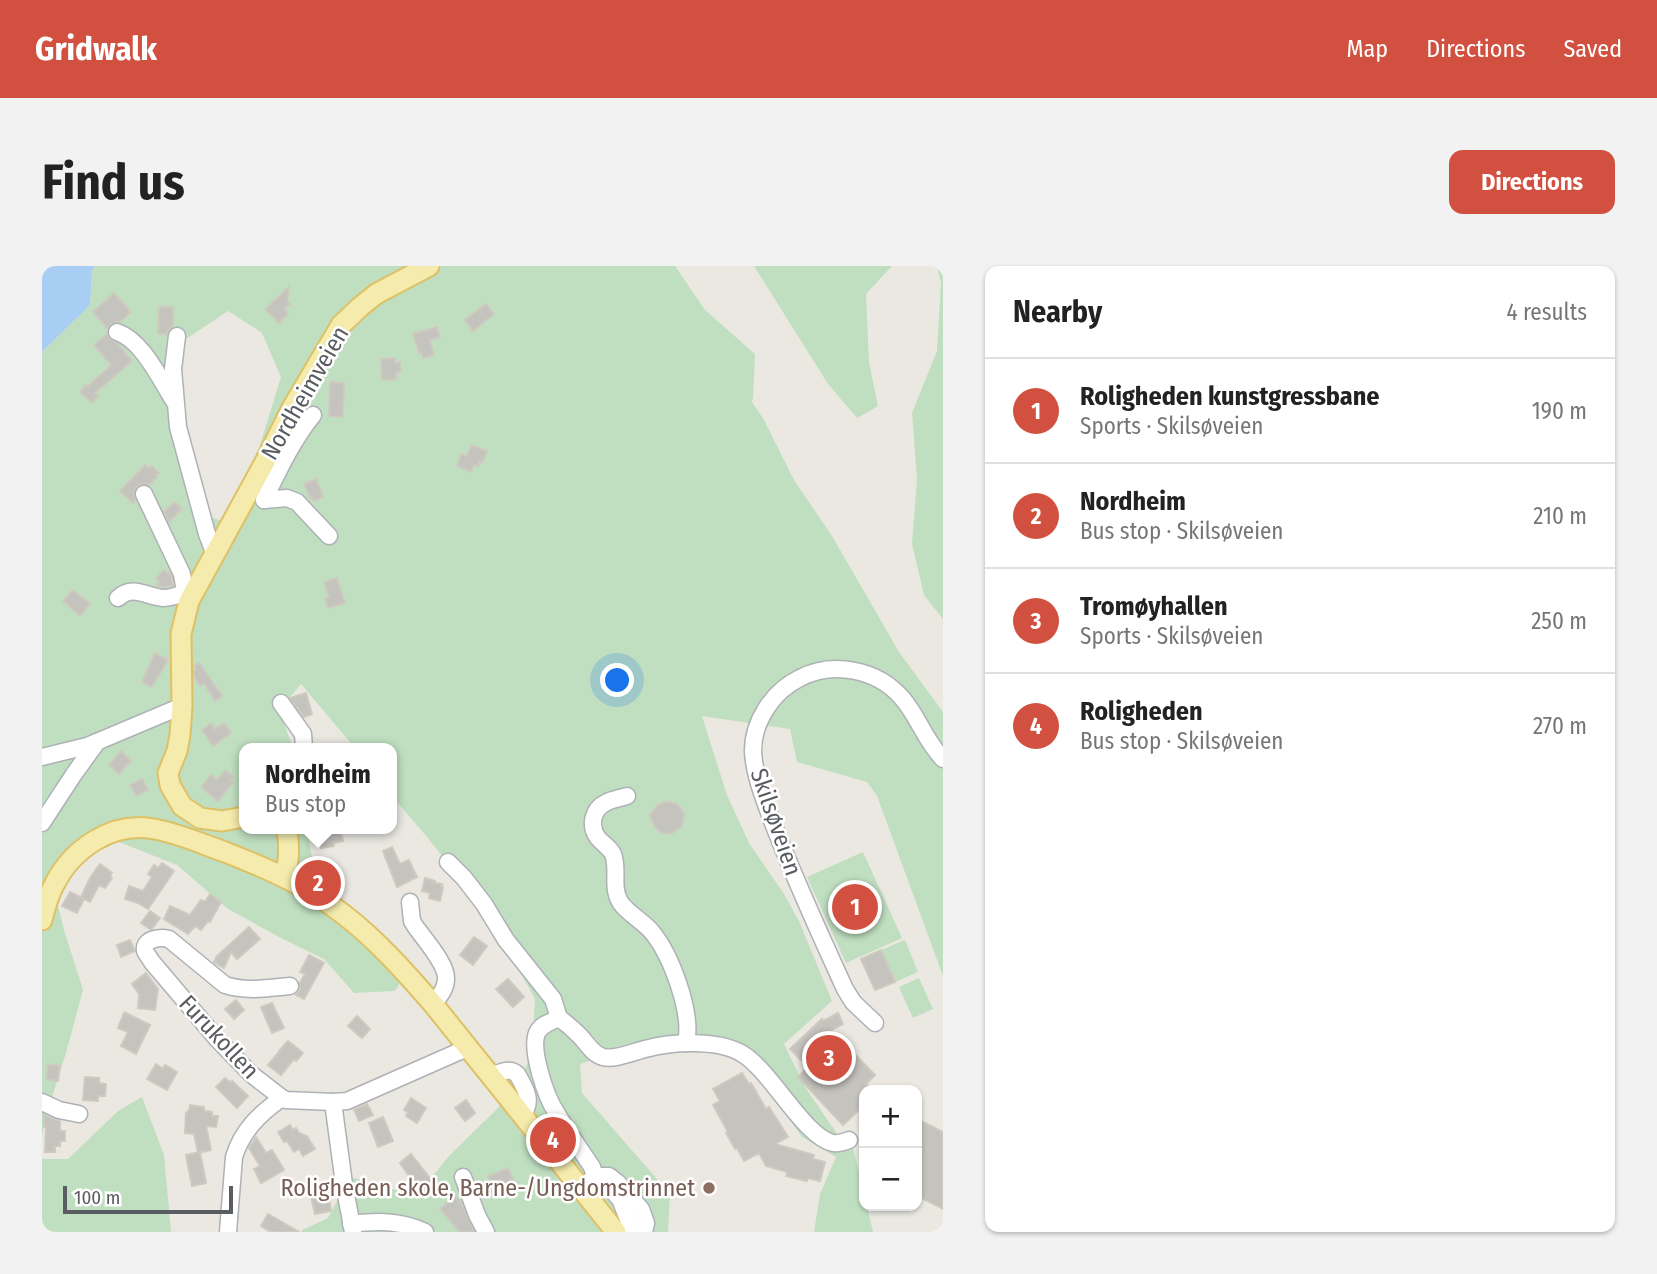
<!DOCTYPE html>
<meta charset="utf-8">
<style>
:root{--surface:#fff;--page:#f2f2f2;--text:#222;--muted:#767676;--line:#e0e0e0;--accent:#d2503f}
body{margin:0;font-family:"Fira Sans Condensed",sans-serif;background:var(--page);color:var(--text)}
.controls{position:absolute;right:21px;bottom:21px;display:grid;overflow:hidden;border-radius:14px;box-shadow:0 2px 5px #0004}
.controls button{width:63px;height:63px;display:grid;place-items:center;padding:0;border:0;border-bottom:2px solid var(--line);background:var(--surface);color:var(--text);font:35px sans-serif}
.scale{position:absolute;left:21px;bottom:18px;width:170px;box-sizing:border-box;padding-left:7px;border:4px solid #595c60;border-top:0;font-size:19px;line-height:24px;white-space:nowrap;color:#595c60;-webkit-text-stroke:5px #fff;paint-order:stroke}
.you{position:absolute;left:576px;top:415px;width:24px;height:24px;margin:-18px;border:5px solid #fff;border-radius:50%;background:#1a73e8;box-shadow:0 0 0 10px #1a73e833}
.badge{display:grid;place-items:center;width:46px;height:46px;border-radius:50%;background:var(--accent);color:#fff;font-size:23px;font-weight:700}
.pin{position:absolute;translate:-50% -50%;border:4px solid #fff;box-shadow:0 2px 7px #0006}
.popup{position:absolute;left:197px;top:477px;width:158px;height:91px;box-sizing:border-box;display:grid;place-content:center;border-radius:14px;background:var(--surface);filter:drop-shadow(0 2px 5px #0005);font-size:23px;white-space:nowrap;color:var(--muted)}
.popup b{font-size:26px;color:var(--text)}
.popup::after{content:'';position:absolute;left:50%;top:100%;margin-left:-14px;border:14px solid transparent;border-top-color:var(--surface)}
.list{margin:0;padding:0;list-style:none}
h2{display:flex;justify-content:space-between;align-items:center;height:91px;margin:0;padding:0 28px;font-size:30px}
h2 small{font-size:23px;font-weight:400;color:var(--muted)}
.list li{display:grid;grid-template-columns:46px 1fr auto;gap:21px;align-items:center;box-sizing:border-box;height:105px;padding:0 28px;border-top:2px solid var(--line)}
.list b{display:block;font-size:26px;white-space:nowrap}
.list p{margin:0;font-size:23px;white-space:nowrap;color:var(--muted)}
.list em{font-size:23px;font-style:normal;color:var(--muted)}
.map{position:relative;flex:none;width:901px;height:966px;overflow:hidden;border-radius:14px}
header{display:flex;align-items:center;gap:42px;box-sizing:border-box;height:98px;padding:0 35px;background:var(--accent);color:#fff}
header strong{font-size:33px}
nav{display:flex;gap:38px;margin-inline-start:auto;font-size:24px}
.intro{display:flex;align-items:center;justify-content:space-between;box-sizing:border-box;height:168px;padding:0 42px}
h1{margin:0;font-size:49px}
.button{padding:18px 32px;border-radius:14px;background:var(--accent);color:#fff;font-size:24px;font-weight:700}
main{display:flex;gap:42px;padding:0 42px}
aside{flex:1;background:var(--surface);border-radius:14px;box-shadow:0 2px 5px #0004}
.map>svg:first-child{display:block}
.green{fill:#c0dfc1;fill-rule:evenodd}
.water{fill:#a8cff3}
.building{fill:#c5c3be;stroke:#cecac0;stroke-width:2}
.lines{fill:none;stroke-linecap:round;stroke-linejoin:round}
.minor-casing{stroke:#aeb1b5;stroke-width:19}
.major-casing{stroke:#dec166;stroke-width:23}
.minor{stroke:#fff;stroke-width:16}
.major{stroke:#f4ebac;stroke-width:19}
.education-dot{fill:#8d6e63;stroke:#fff;stroke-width:2.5}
.labels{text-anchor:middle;stroke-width:5;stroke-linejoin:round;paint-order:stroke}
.street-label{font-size:24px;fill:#595c60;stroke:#fff}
.education-label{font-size:24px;fill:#785e54;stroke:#fff;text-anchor:end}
</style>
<header>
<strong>Gridwalk</strong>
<nav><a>Map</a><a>Directions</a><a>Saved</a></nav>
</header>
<div class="intro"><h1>Find us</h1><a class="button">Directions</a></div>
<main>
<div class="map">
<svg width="901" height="966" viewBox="0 0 901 966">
<rect width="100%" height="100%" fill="#eae8e1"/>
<g class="green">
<path d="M53 0H633L663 44 713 88 711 132 710 136 722 154 752 214 790 270 857 386 901 446V710L835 530 825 516 755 496 748 463 660 450 685 529 707 577 742 628 757 655 790 735 742 778 763 821 800 875 811 881 822 928V940H825L831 966H772L778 928 794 891 760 871 698 785 580 784 538 798 540 827 628 928 626 966H260V964L286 952 308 911 354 924 381 922 407 890 458 840H468L490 786 493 733 461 675 425 621 385 571 350 530V482H313L259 418 237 444 251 482H202V563H265L273 609 321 657 363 709 353 725 312 727 282 693 239 672 186 643 135 599 72 574 34 586 12 624 22 664 41 724 24 787 4 850 0 871V86L48 39 50 5ZM186 45 220 67 239 111 219 176 195 239 180 255 168 251 132 122 138 77Z"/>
<path d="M712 0H850L824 28 827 96 836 140 815 152 786 118Z"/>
<path d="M895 0H901V353L882 329 870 278 875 213 870 147 895 85 899 17Z"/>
<path d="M821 586 860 672 804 697 765 611Z"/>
<path d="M863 674 876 706 853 716 839 684Z"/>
<path d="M877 712 891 743 871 752 857 721Z"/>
<path d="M100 831 122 889 129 966H0V893H26L76 845Z"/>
</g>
<path class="water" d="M0 0H53L50 5 48 39 0 86Z"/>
<g class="building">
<path d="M247 21 245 35 248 38 242 43 246 48 237 57 223 43Z"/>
<path d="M72 27 89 46 78 56 70 57 65 62 51 46Z"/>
<path d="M444 38 452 48 431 65 423 54Z"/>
<path d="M117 41H131V60L127 63 125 68H116Z"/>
<path d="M395 61 398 71 388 74 392 89 381 92 379 86 377 87 371 68Z"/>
<path d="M65 68 67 72 75 77 90 95 53 127 56 130 50 137 38 126 44 119 46 120 69 99 52 79Z"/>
<path d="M353 92V97L358 96 359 106H354V113L340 114 339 93Z"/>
<path d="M288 116 302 117 301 151 287 150Z"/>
<path d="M429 179 445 185 440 197 437 196 436 200 432 199 429 206 415 200 419 188 425 190Z"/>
<path d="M103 199 107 203 110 200 117 207 114 209 115 211 108 219 102 218 94 222 92 228 93 234 91 237 78 225Z"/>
<path d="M274 213 281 231 272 235 270 231 268 232 262 218Z"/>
<path d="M133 236 140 243 127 256 122 246Z"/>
<path d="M122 304 126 308 128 306 130 311 131 319 130 320 122 321 115 319 118 316 114 312Z"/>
<path d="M295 312 303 337 286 342 283 333 287 331 282 316Z"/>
<path d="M31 324 48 338 38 350 21 335Z"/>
<path d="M113 387 126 394 110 421 100 416Z"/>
<path d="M157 397 180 430 173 435 162 417 158 420 152 410V405L154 404 152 400Z"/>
<path d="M264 427 270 448 262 451 248 432Z"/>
<path d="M169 457 173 463 182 457 189 467 171 480 160 464Z"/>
<path d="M79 485 89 495 77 508 67 499Z"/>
<path d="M184 504 191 511 188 514 191 516 176 535 159 521 169 509 175 514Z"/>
<path d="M100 513 106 524 94 530 88 519Z"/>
<path d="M622 536H628L634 538 639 542 642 549 640 560 630 567 623 568 616 564 612 559 608 549 615 540Z"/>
<path d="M276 563H298L301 575 292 577V580L279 582Z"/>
<path d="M350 581 358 598 367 594 375 611 355 621 341 585Z"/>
<path d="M120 597 132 605 106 643 96 637 83 633 87 620 101 625 110 611 106 608 112 599 116 602Z"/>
<path d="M58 598 70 607 68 610 70 612 63 622 57 619 48 636 39 631 48 612Z"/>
<path d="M383 612 393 615 392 617 400 618 399 620 401 621 398 635 387 632 388 627 380 625Z"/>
<path d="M28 626 42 633 35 647 20 640Z"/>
<path d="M168 628 179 636 168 656 166 655 159 664 153 660 146 668 122 653 128 640 148 649 159 634 163 636Z"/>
<path d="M108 645 118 652 110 663H108L99 657Z"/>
<path d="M207 661 218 673 195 693 189 686 182 702 172 696 175 690Z"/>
<path d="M432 671 445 680 431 699 418 689Z"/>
<path d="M88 674 93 685 79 691 75 679Z"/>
<path d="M839 684 853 716 833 724 819 693Z"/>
<path d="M267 689 282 697 262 733 254 729 258 724V717L263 708 258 706Z"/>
<path d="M104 707 116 723 113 744 96 742 97 728 90 718Z"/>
<path d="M466 713 482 731 471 741 454 723Z"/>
<path d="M194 734 202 744 192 753 183 743Z"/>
<path d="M230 737 242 762 230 767 219 741Z"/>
<path d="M82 747 84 749V747L108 759 94 788 79 780 86 766 76 762Z"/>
<path d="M796 747 801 758 789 764 833 809 824 818 830 824H822V850L817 844 801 859 756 811 766 801 748 783 780 753 781 755Z"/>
<path d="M315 750 328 763 320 772 306 760Z"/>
<path d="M246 775 261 787 254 795 252 793 239 809 226 799 237 786 238 787 237 785Z"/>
<path d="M6 798 18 800 16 815 4 813Z"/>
<path d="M114 798 121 803 123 799 135 806 125 824 105 813Z"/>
<path d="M700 807 707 818 709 817 724 843 727 841 746 871 733 878 772 889 771 893 783 896 778 915 766 912 765 915 744 910 745 906 724 900 717 887 702 895 695 882 693 883 684 867 686 866 671 839 678 835 671 823Z"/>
<path d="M43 811 57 812V817L64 818 63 830H56V835L41 834Z"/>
<path d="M183 812 189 817 190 815 206 830 195 842 174 821Z"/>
<path d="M369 832 384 842 375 857 364 850 366 846 362 844Z"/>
<path d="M424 834 433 847 423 855 413 842Z"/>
<path d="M325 838 331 849 317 855 312 844Z"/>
<path d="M148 839 162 841V845L170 846V850H176L174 861 164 860 169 884 156 887 152 868 143 867 144 847 147 844Z"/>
<path d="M2 849 18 855V865H23V875H18V880H13V886H3L4 861H2Z"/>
<path d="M341 851 351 875 336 881 327 857Z"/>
<path d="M875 853 901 866V943L875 930Z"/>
<path d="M248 859 251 864 254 862 257 867 265 870 273 883 261 890 257 883 252 886 245 875 242 876 236 866Z"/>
<path d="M214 871 224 887 230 884 242 904 219 917 212 903 218 900 207 882Z"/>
<path d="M158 886 164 917 150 920 144 889Z"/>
<path d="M369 888 392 917 379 927 358 897Z"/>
<path d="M466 902 473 917 452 925 446 910Z"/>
<path d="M285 917 289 945 273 948 268 926 273 925 272 919Z"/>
<path d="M413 930 420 938 432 966H418L398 943Z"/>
<path d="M226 948 235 953 257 966H229L219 960Z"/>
</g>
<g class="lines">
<defs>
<g id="minor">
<path d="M75 66C100 74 118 113 132 135"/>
<path d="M135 70 131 103 136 161 165 268 172 286"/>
<path d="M102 228 140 308 144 332 147 335"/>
<path d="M222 234C237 204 250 175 271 149"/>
<path d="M222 234 245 232 255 236 287 270"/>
<path d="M76 332C91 318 105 331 121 332 129 332 137 329 144 326"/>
<path d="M239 437 261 468 262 482"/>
<path d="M0 491 45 480 140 440"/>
<path d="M585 530C579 532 571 533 565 536 550 543 547 560 556 572 561 578 568 582 571 588 577 603 569 621 578 636 586 648 601 655 610 666 629 689 651 747 644 777"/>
<path d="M0 557 32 508 55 476"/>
<path d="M406 596 422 612 442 638 464 674 511 733 517 752C509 756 499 758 495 767 488 784 504 831 514 846 525 865 538 883 550 901L553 910 540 923"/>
<path d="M368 636 370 655 373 660C382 673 405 698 404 713 404 723 397 731 391 738"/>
<path d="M248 720C226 722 205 726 183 719L127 673C119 671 101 672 103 685 103 686 109 694 110 696L176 774 209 808 240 832 244 834 291 836 305 835 416 786 425 780"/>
<path d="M517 752C524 757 531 763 537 769 545 777 550 788 561 791 573 794 591 786 603 783 629 776 674 773 699 787 729 804 762 871 791 877 796 878 802 876 807 874"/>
<path d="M833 757 811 736 803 723C777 666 751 610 729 552 721 530 712 508 711 485 711 455 731 425 758 412 791 395 835 403 860 432 876 450 883 475 901 493"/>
<path d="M449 810C457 807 467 801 475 808 483 822 492 835 480 849"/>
<path d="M0 836 17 844 37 848"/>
<path d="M291 836 302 918 311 966"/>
<path d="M553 910H567L576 917 599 943 604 957 602 966"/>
<path d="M421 911 435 949 444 966"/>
<path d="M568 922 578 933 591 966"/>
<path d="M309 958C334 955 359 954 383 966"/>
<path d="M186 966 192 891C200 865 217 848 240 832"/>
</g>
<g id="major">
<path d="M202 551 180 555 158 552 140 540 128 519 126 507 135 485 138 469 140 440 139 368 147 335 224 194 250 142 299 59 318 41 334 28 387 0"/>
<path d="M243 611C247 597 248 576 244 563"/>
<path d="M0 654C3 642 6 630 12 619 30 583 70 555 112 563 136 567 160 578 183 586 226 603 264 619 301 648 335 674 363 706 391 738L574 966"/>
</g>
</defs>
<use href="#minor" class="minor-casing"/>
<use href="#major" class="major-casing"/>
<use href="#minor" class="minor"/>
<use href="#major" class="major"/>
</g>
<circle class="education-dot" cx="667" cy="922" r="7"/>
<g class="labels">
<g class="street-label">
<text transform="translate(263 127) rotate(-60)" y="8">Nordheimveien</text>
<text transform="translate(734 556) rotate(71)" y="8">Skilsøveien</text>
<text transform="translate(177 771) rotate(47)" y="8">Furukollen</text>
</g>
<g class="education-label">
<text x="653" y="930">Roligheden skole, Barne-/Ungdomstrinnet</text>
</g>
</g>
</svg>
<div class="controls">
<button>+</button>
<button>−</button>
</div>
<div class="scale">100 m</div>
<div class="you"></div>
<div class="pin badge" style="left:813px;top:641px">1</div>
<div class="pin badge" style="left:276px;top:617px">2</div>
<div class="popup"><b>Nordheim</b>Bus stop</div>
<div class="pin badge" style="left:787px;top:792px">3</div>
<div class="pin badge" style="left:511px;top:874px">4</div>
</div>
<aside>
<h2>Nearby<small>4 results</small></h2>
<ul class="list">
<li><span class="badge">1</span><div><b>Roligheden kunstgressbane</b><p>Sports · Skilsøveien</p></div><em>190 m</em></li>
<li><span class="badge">2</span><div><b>Nordheim</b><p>Bus stop · Skilsøveien</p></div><em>210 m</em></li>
<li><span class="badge">3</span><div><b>Tromøyhallen</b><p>Sports · Skilsøveien</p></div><em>250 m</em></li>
<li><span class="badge">4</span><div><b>Roligheden</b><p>Bus stop · Skilsøveien</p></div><em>270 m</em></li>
</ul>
</aside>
</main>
